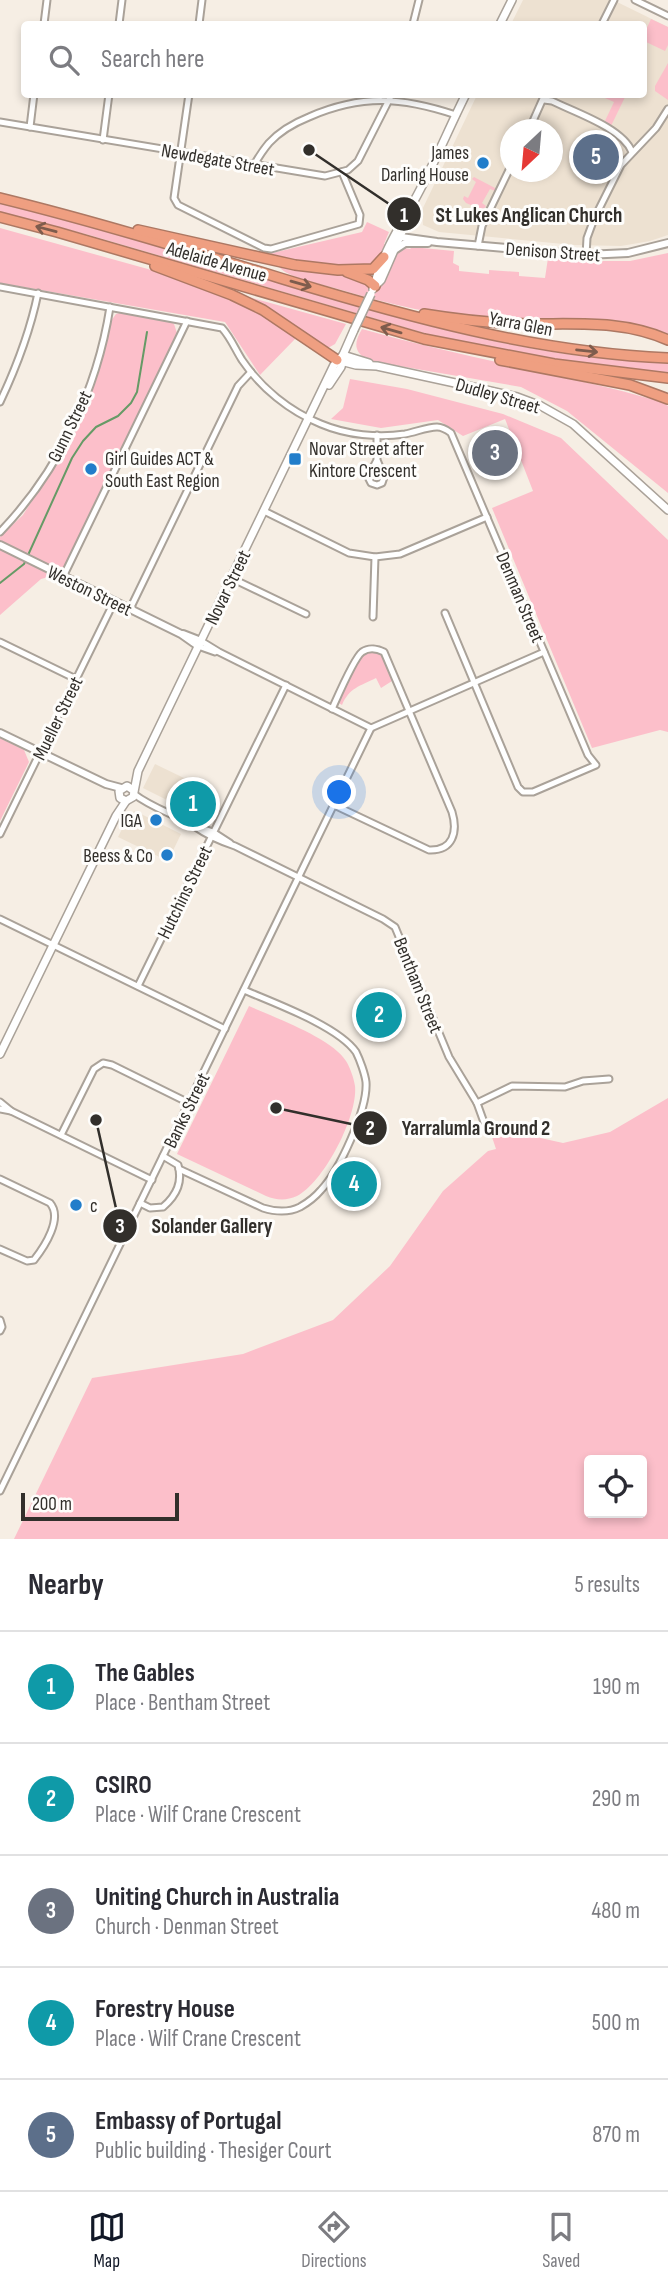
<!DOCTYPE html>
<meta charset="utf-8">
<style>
:root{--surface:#fff;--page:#f2f2f3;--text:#2b2b33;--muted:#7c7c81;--line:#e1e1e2;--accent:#111827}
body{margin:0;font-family:"Sofia Sans Condensed",sans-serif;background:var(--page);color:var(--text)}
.controls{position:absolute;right:21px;bottom:21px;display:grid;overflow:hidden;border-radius:7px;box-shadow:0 4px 10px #0003}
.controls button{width:63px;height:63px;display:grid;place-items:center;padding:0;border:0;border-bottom:2px solid var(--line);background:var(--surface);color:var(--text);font:35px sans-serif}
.compass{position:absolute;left:500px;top:119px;width:63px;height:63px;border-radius:50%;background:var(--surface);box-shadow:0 4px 10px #0003;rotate:206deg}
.scale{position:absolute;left:21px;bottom:18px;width:158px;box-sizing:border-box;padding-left:7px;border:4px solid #322f2b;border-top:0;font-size:19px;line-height:24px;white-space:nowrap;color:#322f2b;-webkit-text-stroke:5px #fefdfb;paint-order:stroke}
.you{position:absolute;left:340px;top:793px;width:24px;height:24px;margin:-18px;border:5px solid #fff;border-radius:50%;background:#1a73e8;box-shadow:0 0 0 10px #1a73e833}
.badge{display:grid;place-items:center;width:46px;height:46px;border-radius:50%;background:var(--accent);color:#fff;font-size:23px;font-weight:700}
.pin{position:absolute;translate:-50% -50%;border:4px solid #fff;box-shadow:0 2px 7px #0006}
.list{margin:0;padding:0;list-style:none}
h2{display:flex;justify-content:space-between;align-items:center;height:91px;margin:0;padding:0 28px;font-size:30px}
h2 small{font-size:23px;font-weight:400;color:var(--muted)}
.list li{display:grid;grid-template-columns:46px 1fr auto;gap:21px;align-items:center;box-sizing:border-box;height:112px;padding:0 28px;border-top:2px solid var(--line)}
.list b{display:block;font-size:26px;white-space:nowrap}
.list p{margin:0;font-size:23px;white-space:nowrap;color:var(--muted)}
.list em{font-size:23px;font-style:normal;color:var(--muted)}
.icon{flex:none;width:38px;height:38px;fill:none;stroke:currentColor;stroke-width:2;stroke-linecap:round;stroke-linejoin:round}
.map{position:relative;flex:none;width:668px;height:1539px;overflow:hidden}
.search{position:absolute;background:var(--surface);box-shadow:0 4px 10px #0003;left:21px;right:21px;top:21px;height:77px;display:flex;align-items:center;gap:18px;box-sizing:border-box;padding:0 24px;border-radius:7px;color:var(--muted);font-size:26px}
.sheet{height:651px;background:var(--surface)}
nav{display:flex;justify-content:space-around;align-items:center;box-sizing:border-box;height:98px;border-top:2px solid var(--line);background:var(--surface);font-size:19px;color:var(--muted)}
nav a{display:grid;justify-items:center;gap:4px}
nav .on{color:var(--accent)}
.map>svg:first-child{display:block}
.built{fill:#ede1d1;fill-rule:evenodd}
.green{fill:#fcbfca;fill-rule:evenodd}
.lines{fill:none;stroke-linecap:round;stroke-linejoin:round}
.stream{stroke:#669a66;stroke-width:2}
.minor-casing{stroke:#aaa299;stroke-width:9}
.tertiary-casing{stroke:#aaa299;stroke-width:10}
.secondary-casing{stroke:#aaa299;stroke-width:10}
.motorway-casing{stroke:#ad7863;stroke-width:12}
.minor{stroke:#fff;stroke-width:5}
.tertiary{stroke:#fff;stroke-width:6}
.secondary{stroke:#fff;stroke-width:7}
.motorway{stroke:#ef9f81;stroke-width:9}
.secondary-bridge-casing{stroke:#aaa299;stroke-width:10;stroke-linecap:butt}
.secondary-bridge{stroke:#fff;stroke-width:7}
.oneway{stroke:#7e5c4d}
.poi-dot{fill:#217dca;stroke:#fefdfb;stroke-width:2.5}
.labels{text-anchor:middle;stroke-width:6;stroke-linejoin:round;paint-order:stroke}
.poi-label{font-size:19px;fill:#322f2b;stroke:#fefdfb;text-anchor:end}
.street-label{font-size:19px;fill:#322f2b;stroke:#fefdfb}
.leader{fill:none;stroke:#322f2b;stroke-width:2.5}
.callout-dot{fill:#322f2b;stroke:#fefdfb;stroke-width:2.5}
.mark-label{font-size:21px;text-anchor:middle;font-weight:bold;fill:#fff}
.callout-label{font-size:21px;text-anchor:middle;font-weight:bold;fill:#322f2b;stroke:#fefdfb;stroke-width:6;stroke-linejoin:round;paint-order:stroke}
</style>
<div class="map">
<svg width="668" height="1539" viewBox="0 0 668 1539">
<rect width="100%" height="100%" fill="#f6eee4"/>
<g class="built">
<path d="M523 0H613L668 27V235L650 241 621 246 574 245 439 232 423 225 422 210 477 95 644 94V24H511ZM510 130H552V172H510Z"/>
<path d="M155 764 217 794 205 819 143 788Z"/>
<path d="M135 811 181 834 168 861 118 837 130 813Z"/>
</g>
<g class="green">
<path d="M651 19 668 27V45L665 51 644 41V34Z"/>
<path d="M668 63V100L655 91V86Z"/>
<path d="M598 95H626L611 126 604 123 614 102Z"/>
<path d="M474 177 495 188V191L490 189 482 203 486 206 483 210 466 203 463 199 464 196 468 198 476 182 472 179Z"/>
<path d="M0 203C96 227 190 256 285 285 380 313 474 341 573 355 604 359 636 360 668 362V373L541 358 441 338 89 235 0 212Z"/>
<path d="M367 222 389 232 384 244 398 251 406 245 405 248 410 249 412 247 454 251 453 263 459 266V271L489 274V270L519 272V276L545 278 548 258 589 261H630L668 253V335C612 312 553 321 494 319 441 317 388 304 338 289 321 284 302 281 287 273 280 270 273 260 268 254L362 232Z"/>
<path d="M0 228 346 324 335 344 321 352 295 339 260 375 225 322 0 283Z"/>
<path d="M123 312 169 321 174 324 177 333 63 573 41 579 0 615V537L23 515 74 433 97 374 111 321 116 314Z"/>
<path d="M362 329C461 357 563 374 662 402L668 406V493L567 411 521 387 370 361C354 353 353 344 362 329Z"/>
<path d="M350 379 407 389 503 414 561 438 668 540V732L660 730 592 748 492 508 533 491 505 419 463 436 438 420 381 428 331 419 343 408Z"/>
<path d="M372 651 381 655 392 681 381 688 376 678C360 686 349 688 342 705L339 703 360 657Z"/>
<path d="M0 738 24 750 29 762 0 821Z"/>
<path d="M249 1006C275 1018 332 1038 346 1061 350 1067 354 1079 355 1086 358 1116 324 1182 297 1196 286 1201 276 1200 266 1196L177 1154Z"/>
<path d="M668 1098V1539H14L92 1378 243 1354 333 1320 390 1266 443 1191 488 1151 496 1149 490 1131 500 1129 563 1143 610 1132ZM589 1460H642V1513H589Z"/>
</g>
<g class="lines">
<path class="stream" d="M0 583 24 564 72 458 83 441 96 427 118 416 131 403 137 392 147 332"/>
<defs>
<g id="minor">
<path d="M635 0 668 16"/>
<path d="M44 24 47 0"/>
<path d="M119 24 122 0"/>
<path d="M199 24 202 0"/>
<path d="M413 24 419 0"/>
<path d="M602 24 614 0"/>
<path d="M189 94 174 198 178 205 264 248 271 249 359 224 360 215 342 172"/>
<path d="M544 100 552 101C574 112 623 128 632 152"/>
<path d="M0 122 325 176 348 170 358 161 392 94"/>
<path d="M30 127 34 94"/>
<path d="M529 130 545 94"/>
<path d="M103 140 109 94"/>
<path d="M254 165C258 158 263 150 269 143 280 131 294 123 309 117 362 94 402 97 456 115"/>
<path d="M478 246 482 226 510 168"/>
<path d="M586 255 587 238 594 219 621 165 656 128 668 109"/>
<path d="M0 287 222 328C231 338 235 349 242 360 261 388 289 411 321 424 347 435 378 438 405 434 416 432 427 427 437 427 443 427 447 430 451 433L588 755 596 765 533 792H523L518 787 445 613"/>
<path d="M0 402C17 366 30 332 38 293"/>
<path d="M377 435V460L384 477 382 483 377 485 371 483 368 477 377 460"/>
<path d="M264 511 349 553 375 557 400 554 487 517"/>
<path d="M0 532C59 471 97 390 110 307"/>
<path d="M63 577 187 321"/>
<path d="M231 578 306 614"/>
<path d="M130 609 238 386 251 372"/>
<path d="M373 617 375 557"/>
<path d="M201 641 219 652 371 728"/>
<path d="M0 642 76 679"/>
<path d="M198 646 215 652"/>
<path d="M332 709C337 698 354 658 362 652 369 647 378 649 384 652L452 812C458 832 453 851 429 850L334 805"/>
<path d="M371 728 544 652"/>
<path d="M134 794C152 808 174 814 194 826 207 835 219 841 235 846L383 919 395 927 449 1057 477 1103 486 1128"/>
<path d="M198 827 213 832 230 843"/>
<path d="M0 834 114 602"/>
<path d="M0 919 225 1029"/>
<path d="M138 986 286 685"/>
<path d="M0 1102 11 1111"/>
<path d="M477 1103 512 1086 565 1087 583 1081 609 1079"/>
<path d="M0 1109 11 1111 152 1180"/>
<path d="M61 1135 94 1069 103 1063 112 1065 189 1103"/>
<path d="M179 1169 263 1208C276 1212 288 1213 300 1207 307 1203 316 1196 321 1190 339 1171 368 1109 366 1082 365 1074 360 1060 356 1052 338 1026 274 1003 244 990"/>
<path d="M0 1179 50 1203C63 1218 45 1246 34 1260L27 1261 0 1249"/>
<path d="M140 1203 150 1208 163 1207C176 1196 183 1182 178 1165L163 1156"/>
<path d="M0 1320 2 1327 0 1331"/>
<path d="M0 1491 371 728"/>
</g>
<g id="tertiary">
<path d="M401 237 437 242 586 255 628 253 668 243"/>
<path d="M396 249 405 243H428"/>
<path d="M0 545 181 634 198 646"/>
<path d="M183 634 201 641"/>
<path d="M0 733 106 784 121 788"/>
</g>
<g id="secondary">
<path d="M500 24 512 0"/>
<path d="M375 286 381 280 412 209"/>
<path d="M373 289C382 255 397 231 414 201 433 167 448 130 466 94"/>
<path d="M343 355 369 363"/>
<path d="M337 360 356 365 377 366 455 383 517 397 541 406 573 424 668 510"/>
<path d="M329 385 341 367 343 359"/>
<path d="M126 801 120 798 119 791 127 786 133 790"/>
<path d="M0 1054 116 816 126 801 133 797 138 771 334 365 343 355 354 330"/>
</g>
<g id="motorway">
<path d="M0 198C106 224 211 257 316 289 431 323 547 353 668 358"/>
<path d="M0 217 57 232 424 339 554 364 668 378"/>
<path d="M138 230 295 265 338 270 373 269 384 257"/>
<path d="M155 266 232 295 263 310 337 360"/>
<path d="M347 272 368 280 375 286"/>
<path d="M424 314C461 320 499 324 536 324 582 324 625 321 668 340"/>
<path d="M500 360 630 385 668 399"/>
</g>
</defs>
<use href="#minor" class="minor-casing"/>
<use href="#tertiary" class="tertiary-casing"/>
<use href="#secondary" class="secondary-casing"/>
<use href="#motorway" class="motorway-casing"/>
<use href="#minor" class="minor"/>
<use href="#tertiary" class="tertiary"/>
<use href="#secondary" class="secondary"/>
<use href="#motorway" class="motorway"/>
<defs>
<path id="secondary-bridge" d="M354 330 371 294"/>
</defs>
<use href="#secondary-bridge" class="secondary-bridge-casing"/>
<use href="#secondary-bridge" class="secondary-bridge"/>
</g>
<defs><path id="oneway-shaft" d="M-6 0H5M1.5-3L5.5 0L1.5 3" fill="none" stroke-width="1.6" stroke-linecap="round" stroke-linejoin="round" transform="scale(1.75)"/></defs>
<g class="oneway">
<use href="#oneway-shaft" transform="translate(46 229) rotate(-165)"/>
<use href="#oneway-shaft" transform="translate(301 284) rotate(16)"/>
<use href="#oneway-shaft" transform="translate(391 330) rotate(-164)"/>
<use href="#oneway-shaft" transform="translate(587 351) rotate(6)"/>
</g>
<g class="poi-dot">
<circle cx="483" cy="163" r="7"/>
<rect x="288" y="452" width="14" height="14" rx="3.5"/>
<circle cx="91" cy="469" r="7"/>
<circle cx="156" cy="820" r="7"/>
<circle cx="167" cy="855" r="7"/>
<circle cx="76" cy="1205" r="7"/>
</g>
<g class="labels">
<g class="poi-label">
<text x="469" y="159">James<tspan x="469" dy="22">Darling House</tspan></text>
<text x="309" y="455" text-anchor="start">Novar Street after<tspan x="309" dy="22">Kintore Crescent</tspan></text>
<text x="105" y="465" text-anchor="start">Girl Guides ACT &amp;<tspan x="105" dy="22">South East Region</tspan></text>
<text x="142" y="827">IGA</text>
<text x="153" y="862">Beess &amp; Co</text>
<text x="90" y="1212" text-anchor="start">c</text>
</g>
<g class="street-label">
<text transform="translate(218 159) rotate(10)" y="7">Newdegate Street</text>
<text transform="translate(553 251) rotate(4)" y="7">Denison Street</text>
<text transform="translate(217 261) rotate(16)" y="7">Adelaide Avenue</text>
<text transform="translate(521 323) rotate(11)" y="7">Yarra Glen</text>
<text transform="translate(498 395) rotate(16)" y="7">Dudley Street</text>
<text transform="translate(69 426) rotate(-64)" y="7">Gunn Street</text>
<text transform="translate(227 587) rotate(-64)" y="7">Novar Street</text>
<text transform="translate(90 590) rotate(26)" y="7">Weston Street</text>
<text transform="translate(521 597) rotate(67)" y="7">Denman Street</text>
<text transform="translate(57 718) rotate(-64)" y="7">Mueller Street</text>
<text transform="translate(184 892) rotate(-64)" y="7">Hutchins Street</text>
<text transform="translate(419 985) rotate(68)" y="7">Bentham Street</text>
<text transform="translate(186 1110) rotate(-64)" y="7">Banks Street</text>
</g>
</g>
<path class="leader" d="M309 150L404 214M276 1108L370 1128M96 1120L120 1226"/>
<g class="callout-dot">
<circle cx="309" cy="150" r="7"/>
<circle cx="276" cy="1108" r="7"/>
<circle cx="96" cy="1120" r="7"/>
<circle cx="404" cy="214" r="18"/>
<circle cx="370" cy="1128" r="18"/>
<circle cx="120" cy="1226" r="18"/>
</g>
<g class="mark-label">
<text x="404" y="222">1</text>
<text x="370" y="1135">2</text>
<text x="120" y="1233">3</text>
</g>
<g class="callout-label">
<text x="529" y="222">St Lukes Anglican Church</text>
<text x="476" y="1135">Yarralumla Ground 2</text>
<text x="212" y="1233">Solander Gallery</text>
</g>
</svg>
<div class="controls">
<button><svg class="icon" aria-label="locate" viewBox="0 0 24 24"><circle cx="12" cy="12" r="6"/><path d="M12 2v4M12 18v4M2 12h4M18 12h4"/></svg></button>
</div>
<svg class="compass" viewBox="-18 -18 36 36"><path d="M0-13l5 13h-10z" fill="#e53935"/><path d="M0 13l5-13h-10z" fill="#7c7c81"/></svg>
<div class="scale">200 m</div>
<div class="you"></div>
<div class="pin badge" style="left:193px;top:804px;background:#0f9aa8">1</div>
<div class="pin badge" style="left:379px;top:1015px;background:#0f9aa8">2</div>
<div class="pin badge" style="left:495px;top:453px;background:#6b7280">3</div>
<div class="pin badge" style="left:354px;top:1184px;background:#0f9aa8">4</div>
<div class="pin badge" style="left:596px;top:157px;background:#5c6f8a">5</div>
<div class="search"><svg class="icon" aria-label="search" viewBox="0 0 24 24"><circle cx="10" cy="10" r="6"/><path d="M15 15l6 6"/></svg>Search here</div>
</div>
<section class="sheet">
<h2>Nearby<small>5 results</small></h2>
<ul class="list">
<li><span class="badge" style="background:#0f9aa8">1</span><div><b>The Gables</b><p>Place · Bentham Street</p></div><em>190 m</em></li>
<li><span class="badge" style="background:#0f9aa8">2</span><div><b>CSIRO</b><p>Place · Wilf Crane Crescent</p></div><em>290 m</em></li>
<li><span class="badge" style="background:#6b7280">3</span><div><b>Uniting Church in Australia</b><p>Church · Denman Street</p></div><em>480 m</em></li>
<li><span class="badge" style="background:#0f9aa8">4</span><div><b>Forestry House</b><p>Place · Wilf Crane Crescent</p></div><em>500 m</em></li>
<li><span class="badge" style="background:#5c6f8a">5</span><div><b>Embassy of Portugal</b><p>Public building · Thesiger Court</p></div><em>870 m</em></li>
</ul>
</section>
<nav>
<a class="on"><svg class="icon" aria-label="map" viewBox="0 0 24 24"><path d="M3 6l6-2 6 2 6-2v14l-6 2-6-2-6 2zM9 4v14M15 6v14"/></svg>Map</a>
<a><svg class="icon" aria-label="directions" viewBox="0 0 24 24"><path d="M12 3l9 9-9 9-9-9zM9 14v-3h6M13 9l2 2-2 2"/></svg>Directions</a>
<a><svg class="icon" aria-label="saved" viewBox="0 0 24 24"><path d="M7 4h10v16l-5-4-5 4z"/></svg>Saved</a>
</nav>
